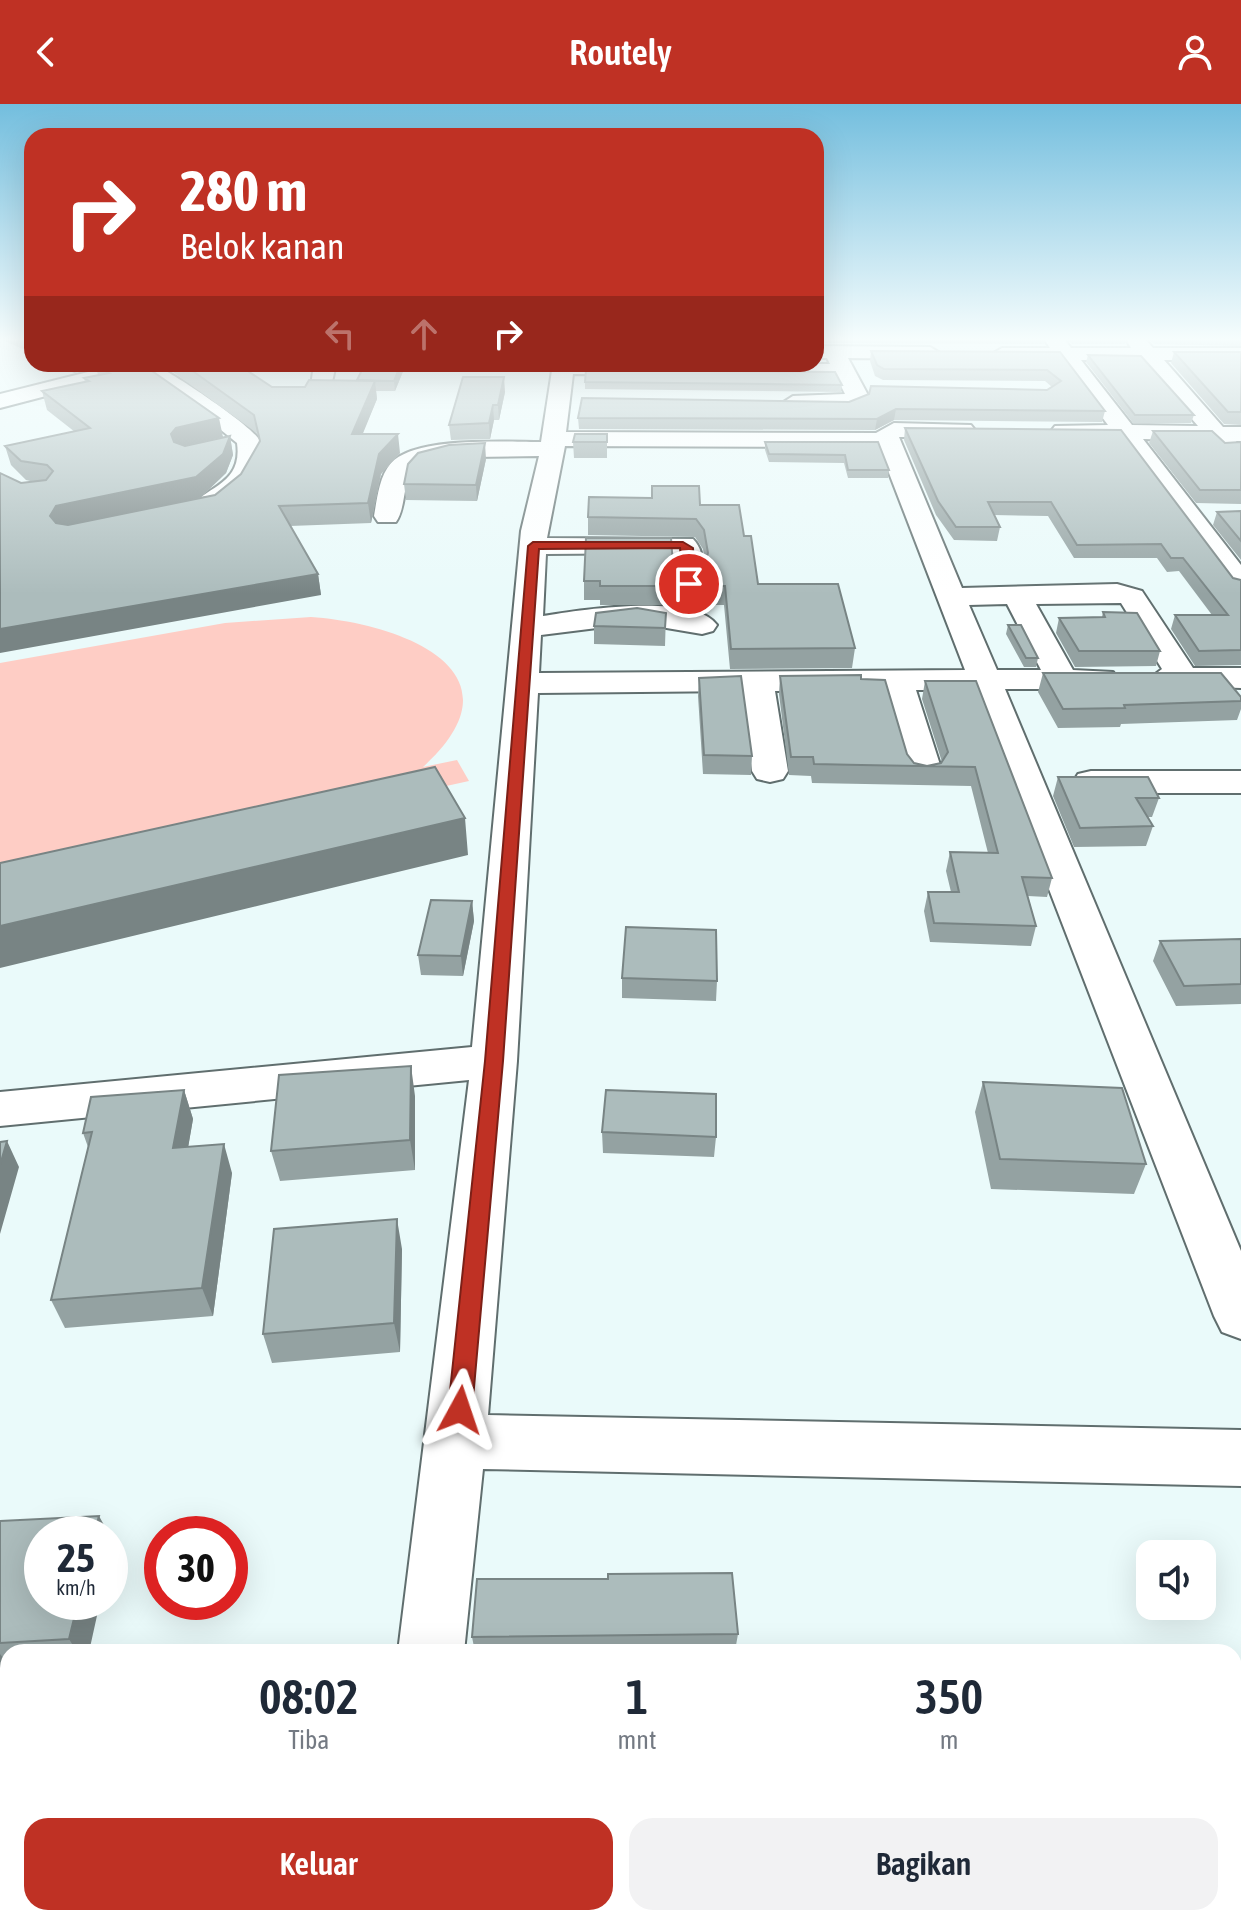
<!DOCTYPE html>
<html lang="id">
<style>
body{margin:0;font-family:"Asap Condensed",sans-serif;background:#f2f2f3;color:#1f2937;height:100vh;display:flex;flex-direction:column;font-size:30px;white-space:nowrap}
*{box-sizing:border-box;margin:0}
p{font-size:26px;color:#747a83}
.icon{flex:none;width:44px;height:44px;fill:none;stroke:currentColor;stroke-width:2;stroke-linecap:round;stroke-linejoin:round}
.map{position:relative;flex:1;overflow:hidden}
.sheet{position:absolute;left:0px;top:1540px;width:1242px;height:282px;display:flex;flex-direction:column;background:#fff;border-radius:24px 24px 0 0;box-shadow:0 8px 32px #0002}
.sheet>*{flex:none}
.banner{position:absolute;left:24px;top:24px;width:800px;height:244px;border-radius:24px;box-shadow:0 8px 32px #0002;background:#bf3124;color:#fff;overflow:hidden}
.controls{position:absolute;left:1136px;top:1436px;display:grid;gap:16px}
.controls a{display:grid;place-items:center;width:80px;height:80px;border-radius:16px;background:#fff;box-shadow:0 8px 32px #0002;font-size:40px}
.speed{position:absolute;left:24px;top:1412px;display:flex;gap:16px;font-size:40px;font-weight:700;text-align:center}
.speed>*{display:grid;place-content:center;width:104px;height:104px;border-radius:50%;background:#fff;box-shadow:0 8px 32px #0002;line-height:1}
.speed small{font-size:20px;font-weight:400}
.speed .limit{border:12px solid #d22;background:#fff;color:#111}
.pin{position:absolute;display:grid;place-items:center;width:68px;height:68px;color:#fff;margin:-34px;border:4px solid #fff;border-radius:50%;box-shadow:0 2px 8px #0007}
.me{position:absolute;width:88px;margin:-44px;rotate:5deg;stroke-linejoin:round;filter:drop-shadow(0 0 6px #0008)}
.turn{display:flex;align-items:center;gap:28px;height:168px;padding:0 24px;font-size:36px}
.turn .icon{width:104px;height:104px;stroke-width:2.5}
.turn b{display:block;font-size:56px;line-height:68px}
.lanes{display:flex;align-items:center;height:76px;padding:0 24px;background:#0003;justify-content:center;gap:40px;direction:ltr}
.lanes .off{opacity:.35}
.eta{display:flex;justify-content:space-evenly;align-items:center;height:136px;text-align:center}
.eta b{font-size:48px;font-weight:600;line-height:56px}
.primary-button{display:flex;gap:16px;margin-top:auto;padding:16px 24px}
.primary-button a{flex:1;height:92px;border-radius:24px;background:#bf3124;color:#fff;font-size:32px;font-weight:600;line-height:92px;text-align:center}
.primary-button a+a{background:#f2f2f3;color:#1f2937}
header{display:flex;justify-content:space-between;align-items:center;height:104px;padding:0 24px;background:#bf3124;color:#fff;font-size:36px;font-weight:600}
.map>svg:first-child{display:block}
</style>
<header><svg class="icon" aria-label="back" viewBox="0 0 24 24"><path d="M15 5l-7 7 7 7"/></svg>Routely<svg class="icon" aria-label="person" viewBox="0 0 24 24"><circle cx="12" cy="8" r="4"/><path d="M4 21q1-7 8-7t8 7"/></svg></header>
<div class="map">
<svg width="1241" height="1821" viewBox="0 0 1241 1821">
<rect width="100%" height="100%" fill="#eafafa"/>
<!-- green -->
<path fill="#fecdc5" d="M311,513c87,6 219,53 112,150l34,-7 12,21 -469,103v-221l225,-40z"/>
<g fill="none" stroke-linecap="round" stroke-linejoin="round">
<defs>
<path id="minor" d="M1044,235h20l7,9h60l-5,-9h19l8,9h88v12h-77l59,67h18v14h-5l5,7 -4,5h-16l-11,-12 -67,-2 98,126v28l-10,-3 -113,-151 -63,-3 -4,-5 4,-5 53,-1 -49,-65h-57l-10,-6 10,-6h48zM1081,256h60l57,66 -66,-1z
M816,242l114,1 10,6 -10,6 -82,-1 21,39c-12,15 -75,20 -87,6l11,-7 52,-2 -9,-18 -263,-2 -7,58 310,1 18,-10 77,2 4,5 -12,7h-64l63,151 155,-4 25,7 51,77h48v20l-86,-3 -5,-7 12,-9 -41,-66 -85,1 37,66 40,2 5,7 -5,7 -11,3h-97l236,562v88l-19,-7 -8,-16 -242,-626h-56l26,81 -5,8 -13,3 -13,-3 -5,-8 -23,-81 -108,1 13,80 -5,8 -13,3 -13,-3 -5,-8 -10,-80 -204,2 -21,368 -29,354 753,15v56l-758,-17 -19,183h-66l71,-572 -469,46v-34l472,-45 49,-516 18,-75 -67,1 -53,9c-19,14 -11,38 -23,56h-18l-4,-6c3,-17 5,-39 17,-53 25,-27 115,-21 150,-21l12,-78h277l-3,-6h-11zM565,342l314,1 86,223 -426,3 2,-38 96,-12 65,11 11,-3 4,-6c-23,-33 -139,-15 -174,-9l3,-62 127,-1 2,31 4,6h20c9,-12 5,-41 -6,-51l-146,-1zM1007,500l34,66h-44l-28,-65z
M120,260c11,0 27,-3 36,2 17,7 98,61 104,75 6,16 -4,34 -13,45 -12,16 -27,26 -45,31l-13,-8c16,-23 54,-24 48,-66l-32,-26 -67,-45 -138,36v-14z
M314,260h22l-6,27h-16l-3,-5z
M1091,667h150v22h-150l-13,-3 -5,-8 5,-8z
M8,1563v68l-8,1v-68z
M376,1814h76l-1,7h-76z"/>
</defs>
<!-- minor casing -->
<use href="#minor" stroke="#606e6e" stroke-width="4"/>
<!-- minor -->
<use href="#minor" fill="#fff" fill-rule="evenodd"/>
</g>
<!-- wall -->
<path fill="#94a2a2" d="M0,235h32v14z
M816,235h229l-1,5 -228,-1z
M1067,235h59l-1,5h-53z
M1148,235h93v7l-87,-2z
M871,247l189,1 45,59 -3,11 -208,-2 -19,10 -296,-1 -1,-11 271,-16 20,-8 178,-4 5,-3 -7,-6 -162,-1 -8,-4 -5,-15z
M1174,248h67v73l-17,-1 -53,-61z
M1088,251l106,60 -3,8h-58l-47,-61z
M55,260h87l81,73 -25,6 32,-7 3,19 -7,18 -25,24 14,-2 26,-21 19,-32 -2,-8 -96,-70h75l35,23h33l52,-7 49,-16 -11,27h-19l1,8 -15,35 38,19 -19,21 -10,49 -81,3 28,48 3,21 -300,-112 13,-1 -8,-2 -15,-15 -6,-19 70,-14 -28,-22 -5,-19 43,-9 -1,-4 14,-3 -2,-8 -22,6z
M585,278l257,3 -1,7 -256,-3z
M505,288l-6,28h-5l-4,19 -39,1 -2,-15z
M905,324l328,150 8,2v85l-46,1 -24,-37 4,-14h37l-33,-44 -12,1 -10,-14h-83l-26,-42 -54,-1 6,12 -3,14 -43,-1 -18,-25 -32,-75z
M1153,327l72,12 16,-1v62l-45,-1 -47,-60z
M607,330v24h-33l-1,-16z
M765,338h113l11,28 -1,8h-40l-4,-15 -75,-1 -4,-12z
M486,355l-9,42 -71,-1 -2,-16z
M700,401l44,31 14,48 97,64 -3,20 -122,1 -6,-64h-124v-5h-16v-19l89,-16 7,9 22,-2 3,-10 -2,-13 -8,-12 -107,-2v-18z
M1241,407v49l-28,-35 4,-13z
M1103,508l57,39 -4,15 -81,1 -19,-34 3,-15 43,-1z
M666,509l-1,33 -71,-2v-18z
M1008,521l30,33 -2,9h-12l-18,-33z
M1043,569l198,24v12l-4,11 -116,4 -1,3 -62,1 -20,-36z
M780,572l81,3 46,75 7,9 13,3 14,-3 1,-1 -20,-63 3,-18 127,197 -5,19 -19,-1 8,30 -5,20 -101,-4 -6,-31 4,-19h23l-5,-21 4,-19 38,1 -17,-67 -159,-3 -1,-7 -22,-1 -10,-81z
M699,574l53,78 -1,19 -48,-1 -5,-78z
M1058,673l101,21 -7,19h-4l5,9 -7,20 -72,1 -21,-51z
M472,797l2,20 -11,55 -42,-1 -3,-20z
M1241,835v65l-65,2 -23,-45 7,-20z
M622,874l95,3 -1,20 -94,-3z
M983,978l163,82 -12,30 -143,-5 -16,-77z
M184,986l9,29 -5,28 44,26 -19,143 -148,12 -14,-28 37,-153 -5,-14z
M415,992v74l-135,11 -9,-30z
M602,1028l114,5 -2,20 -111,-4z
M402,1145l-2,103 -128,11 -9,-29z
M0,1417l89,131h-81v12l-8,4z
M738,1530l-3,17 -90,1h-170l-3,-15z"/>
<!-- shaded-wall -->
<path fill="#788484" d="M72,260h36l-34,9z
M401,260h5l-11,27 -1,-10z
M504,273l1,15 -6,28 -1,-15z
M375,277l2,18 -22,54 -3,-19z
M493,301l1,15 -4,19 -1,-16z
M896,305l-2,11 -19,10 2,-11z
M219,314l4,19 -43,10 -5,6 -4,-19 5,-6z
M398,330l2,19 -19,21 -10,49 -3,-20 11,-49z
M230,332l3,19 -7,18 -25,24 -145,40 -6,-21 6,-10z
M485,339l1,16 -9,42 -1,-16z
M318,470l3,21 -321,58v-24z
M465,714l3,37 -468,113v-42z
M472,797l2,20 -11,55 -2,-20z
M411,962l4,30v74l-5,-30z
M184,986l9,29 -10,58 -10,-29z
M7,1037l12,26 -19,67v-69z
M224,1040l8,29 -19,143 -11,-28z
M397,1115l5,30 -2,103 -6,-29z
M99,1412l10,18h-15z
M110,1432l4,7 -4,17z
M78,1498h22l-11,50h-12l-8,-13z
M0,1550l8,10 -8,4z
M244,1814h15l-1,7h-15z"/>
<!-- building -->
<path fill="#acbcbc" stroke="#788484" stroke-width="2" d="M871,247l189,1 45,59 -209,-2 -19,10 -299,-1 4,-20 267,4 20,-8 2,-8 176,4 14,-9 -14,-11 -163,-1 -7,-4z
M1174,248h67v60h-13z
M1088,251l53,1 53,59h-59z
M108,260h34l77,54 -43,10 -5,6 3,8 11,4 45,-10 -7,18 -27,23 -140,29 -6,10 6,7 12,2 147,-30 26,-21 19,-33 -6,-26 -71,-51h54l35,23h33l4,-7 66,1 -23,53h46l-19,20 -11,49 -89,3 39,68 -318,55v-156l21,10 25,-3 7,-9 -6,-6 -26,-4 -16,-15 85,-18 -48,-37 47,-10 -5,-3 25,-5 -13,-6z
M365,260h36l-7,17 -37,-1z
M586,266l249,2 7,13 -257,-3z
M463,273h41l-6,28h-5l-4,18 -40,2z
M905,324l216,2 112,148 8,2v70l-42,1 -24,-36h53l-45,-57h-12l-10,-14 -84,1 -26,-43h-63l12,25h-44l-18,-26z
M1153,327h59l13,12 16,-1v48h-41z
M575,330h32v8h-34z
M765,338h113l11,28h-41l-3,-15 -76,-1z
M485,339l-9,42 -72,-1 4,-20 10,-11 31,-8z
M652,382h47l1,19h39l5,31h7l7,48h80l17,64 -124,1 -6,-63h-125v-5h-16l2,-43h85l2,27 7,9 22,-2 6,-19 -4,-23 -8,-11 -108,-2 1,-20 63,1z
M1241,407v30l-24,-29z
M637,504l29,5 -1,15 -71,-2 2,-13z
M1103,508l34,1 23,38h-81l-20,-33 46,-1z
M1008,521h13l17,33h-12z
M1043,569h178l20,24v4l-117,4 1,3 -62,1z
M861,571v4l24,1 22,74 7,9 13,3 14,-3 7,-11 -23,-71h51l76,197 -30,-1 14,49 -102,-3 -6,-31h31l-9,-40 48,1 -23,-86 -114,-2 -47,-1 -1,-7h-22l-11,-81z
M741,572l11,80 -48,-1 -5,-77z
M435,663l30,51 -465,108v-63z
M1058,673h90l11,21h-23l17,28 -73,2z
M431,796l41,1 -11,55 -43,-1z
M626,823l90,3 1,51 -95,-3z
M1241,835v45l-57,2 -24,-45z
M411,962l-1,74 -139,11 8,-76z
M983,978l139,6 24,76 -146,-5z
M184,986l-11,58 51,-4 -22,144 -151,12 41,-168 -9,1 8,-36z
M606,986l110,4v43l-114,-5z
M7,1037l-7,24v-23z
M397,1115l-3,104 -131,11 11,-105z
M99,1412l-5,18h-52v68h36l-9,37 -69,4v-122z
M732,1469l6,61 -266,3 5,-58h131v-5z
M0,1636h8v178h236l-1,7h-243z
M458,1814h534l2,7h-536z"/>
<!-- sky -->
<linearGradient id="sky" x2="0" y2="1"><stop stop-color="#73bede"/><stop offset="0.48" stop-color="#f6fdfd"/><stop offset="1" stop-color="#f6fdfd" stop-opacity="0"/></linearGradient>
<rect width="1241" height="490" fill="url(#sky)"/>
<!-- route -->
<path fill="#bf3124" stroke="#7c2017" stroke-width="2" d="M683,438l10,6 2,36 -6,4 -6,-4 -3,-36 -141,1 -36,512 -31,349 -4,7 -8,3 -9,-3 -3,-7 37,-349 43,-515 5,-4z"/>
</svg>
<div class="controls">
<a><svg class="icon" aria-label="sound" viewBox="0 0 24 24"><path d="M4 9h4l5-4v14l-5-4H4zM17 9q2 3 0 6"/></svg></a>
</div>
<div class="speed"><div>25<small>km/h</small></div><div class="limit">30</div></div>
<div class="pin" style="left:689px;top:480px;background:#d93025"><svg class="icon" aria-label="arrive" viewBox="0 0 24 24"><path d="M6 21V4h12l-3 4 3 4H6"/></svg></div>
<svg class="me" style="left:460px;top:1306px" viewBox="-20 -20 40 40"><path d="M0-17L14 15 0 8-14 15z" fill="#bf3124" stroke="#fff" stroke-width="4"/></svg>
<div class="banner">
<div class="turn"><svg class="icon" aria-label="right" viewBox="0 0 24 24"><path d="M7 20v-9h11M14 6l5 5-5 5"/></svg><div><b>280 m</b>Belok kanan</div></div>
<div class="lanes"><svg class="icon off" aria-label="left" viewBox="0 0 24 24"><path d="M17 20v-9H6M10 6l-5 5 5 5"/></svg><svg class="icon off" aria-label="ahead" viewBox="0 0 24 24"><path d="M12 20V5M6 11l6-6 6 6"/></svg><svg class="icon" aria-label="right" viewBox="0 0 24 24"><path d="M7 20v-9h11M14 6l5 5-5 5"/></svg></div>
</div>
<section class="sheet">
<div class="eta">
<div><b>08:02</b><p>Tiba</p></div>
<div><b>1</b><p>mnt</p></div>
<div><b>350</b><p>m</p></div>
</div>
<div class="primary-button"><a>Keluar</a><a>Bagikan</a></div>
</section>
</div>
